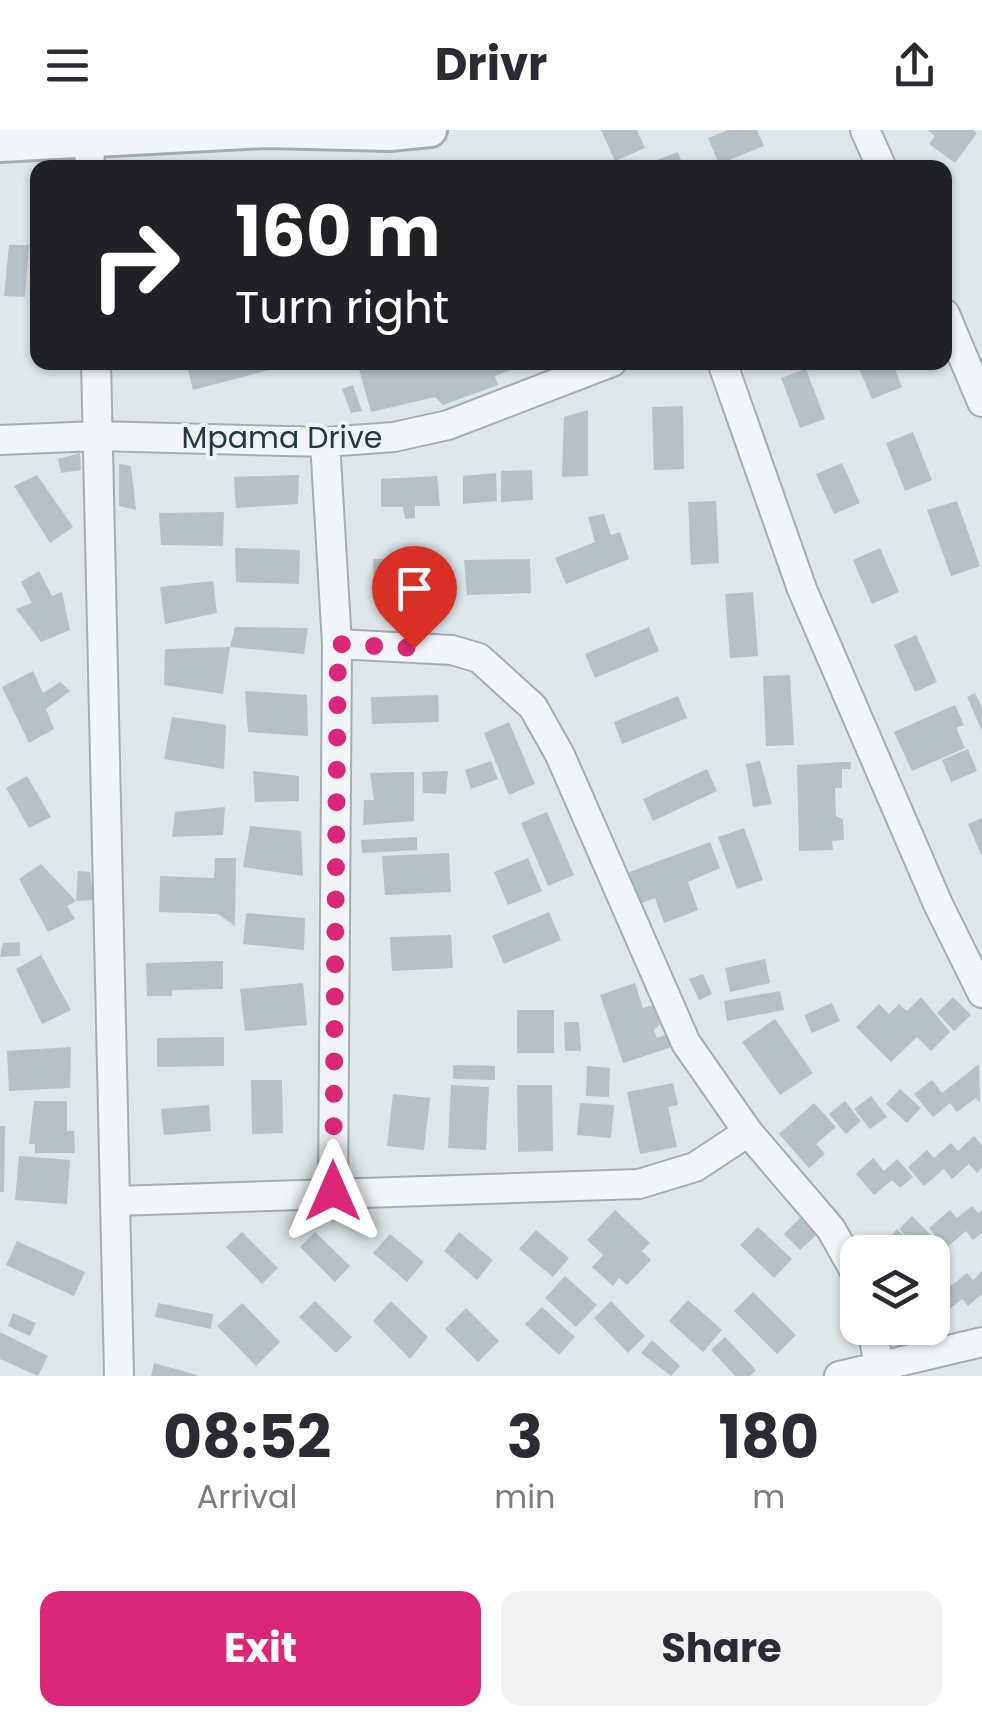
<!DOCTYPE html>
<style>
body{margin:0;font-family:Poppins,sans-serif;background:#f2f2f3;color:#2b2b33;height:100vh;display:flex;flex-direction:column;font-size:38px;white-space:nowrap}
*{box-sizing:border-box;margin:0}
p{font-size:32px;color:#7c7c81}
.icon{flex:none;width:55px;height:55px;fill:none;stroke:currentColor;stroke-width:2;stroke-linecap:round;stroke-linejoin:round}
.map{position:relative;height:1246px;overflow:hidden}
.side{display:flex;flex-direction:column;background:#fff;flex:1}
.side>*{flex:none}
.top-card{position:absolute;left:30px;top:30px;width:922px;height:210px;border-radius:20px;box-shadow:0 2px 8px #0004;background:#202124;color:#fff;overflow:hidden}
.controls{position:absolute;left:840px;top:1105px;display:grid;gap:20px}
.controls a{display:grid;place-items:center;width:110px;height:110px;border-radius:20px;background:#fff;box-shadow:0 2px 8px #0004;font-size:50px}
.pin{position:absolute;display:grid;place-items:center;width:85px;height:85px;color:#fff;margin:-102px -42px;border-radius:50% 50% 50% 0;rotate:-45deg;box-shadow:0 0 10px #0007}
.pin .icon{rotate:45deg}
.me{position:absolute;width:110px;margin:-55px;rotate:0deg;stroke-linejoin:round;filter:drop-shadow(0 0 8px #0008)}
.turn{display:flex;align-items:center;gap:35px;height:210px;padding:0 40px;font-size:45px}
.turn .icon{width:130px;height:130px;stroke-width:2.5}
.turn b{display:block;font-size:70px;line-height:85px}
.eta{display:flex;justify-content:space-evenly;align-items:center;height:170px;text-align:center}
.eta b{font-size:60px;font-weight:700;line-height:70px}
.action{display:flex;gap:20px;margin-top:auto;padding:20px 40px}
.action a{flex:1;height:115px;border-radius:20px;background:#db2777;color:#fff;font-size:40px;font-weight:700;line-height:115px;text-align:center}
.action a+a{background:#f2f2f3;color:#2b2b33}
header{display:flex;justify-content:space-between;align-items:center;height:130px;padding:0 40px;background:#fff;font-size:45px;font-weight:700}
.map>svg:first-child{display:block}
</style>
<header><svg class="icon" aria-label="menu" viewBox="0 0 24 24"><path d="M4 6h16M4 12h16M4 18h16"/></svg>Drivr<svg class="icon" aria-label="share" viewBox="0 0 24 24"><path d="M12 15V3M7 8l5-5 5 5M5 13v7h14v-7"/></svg></header>
<div class="map">
<svg width="982" height="1246" viewBox="0 0 982 1246">
<rect width="100%" height="100%" fill="#dee6e9"/>
<!-- building -->
<path fill="#b5c1c6" d="M601,0h36l8,18 -30,13z
M728,0h29l7,16 -45,18 -11,-26z
M927,0h46l4,3 -22,30 -26,-19 6,-8z
M678,22l6,16h-43l13,-7z
M9,115h20l-4,52 -21,-1z
M186,232h85l2,7 -80,21z
M357,232h173v1l-35,13 3,9 -55,20 -8,-8 -64,15z
M856,232h36l10,25 -30,12z
M806,239l19,50 -25,9 -19,-50z
M353,255l9,26 -11,2 -9,-24z
M683,276l1,63 -30,1 -2,-63z
M588,280v66l-26,1 2,-60z
M913,302l19,48 -27,11 -19,-48z
M80,323l1,17 -20,3 -3,-14z
M842,333l18,40 -26,11 -18,-40z
M119,334l12,2 5,44 -17,-4z
M532,340l1,30 -32,2v-31z
M496,343l1,28 -34,3v-28z
M37,345l36,52 -23,16 -36,-57z
M299,345l-1,29 -62,4 -2,-31z
M437,346l3,30h-25v12l-10,1 -2,-12h-22v-28z
M716,371l3,62 -28,2 -3,-63z
M957,371l23,65 -29,10 -24,-66z
M224,382l-1,34 -62,-1 -2,-32z
M604,384l7,21 9,-3 9,27 -63,25 -11,-26 40,-16 -7,-25z
M235,418l65,2 -1,34 -63,-2z
M880,418l19,44 -27,12 -19,-44z
M373,429l66,3 3,33 -68,1z
M530,429l1,34 -64,2 -3,-35z
M39,441l13,25 10,-4 8,38 -29,12 -25,-33 16,-6 -11,-21z
M213,451l4,32 -52,11 -5,-37z
M753,462l5,64 -28,2 -5,-64z
M235,497l73,1 -4,26 -74,-7z
M649,497l10,24 -64,27 -10,-24z
M916,505l21,47 -22,10 -21,-47z
M230,517l-7,47 -59,-9 1,-36z
M33,541l10,22 17,-11 10,9 -24,18 8,20 -25,14 -27,-56z
M790,545l4,70 -28,1 -3,-70z
M245,561l62,4 1,41 -60,-4z
M975,563l7,15v23l-15,-34z
M438,565l1,27 -67,2 -1,-27z
M678,566l9,22 -65,26 -8,-22z
M955,575l9,20 -8,3 9,20 -53,23 -18,-39z
M172,587l54,8 -2,44 -60,-10z
M509,592l26,62 -26,11 -25,-62z
M968,619l9,22 -26,11 -9,-22z
M491,631l7,18 -27,10 -6,-19z
M760,631l12,43 -19,3 -7,-43z
M843,632h8v7h-9v19h-7l1,28 7,3 1,21 -12,1 1,9 -34,1 -2,-86z
M707,639l10,22 -64,30 -10,-22z
M253,641l46,5v25l-44,1z
M448,641l-2,23 -23,-1 -1,-21z
M414,642v49l-51,4 1,-25h10l-4,-27z
M27,646l24,41 -22,11 -23,-40z
M225,677l-2,28 -51,2 3,-25z
M547,682l27,63 -26,11 -27,-63z
M982,688v39l-14,-33z
M250,696l51,5 2,45 -60,-9z
M744,698l19,52 -26,9 -19,-52z
M417,707v13l-55,3 -1,-13z
M710,712l10,26 -32,14 10,28 -34,13 -9,-25 -16,6 -12,-31z
M449,723l2,39 -66,3 -3,-39z
M215,728h21l-1,68 -17,-12 -59,-2 1,-36 54,2z
M528,728l14,33 -34,14 -14,-33z
M41,734l35,37 -9,5 8,13 -27,13 -29,-53z
M78,741l12,1 4,28 -18,1z
M549,782l12,28 -57,24 -12,-28z
M246,783l59,5 -1,32 -61,-6z
M451,805l2,33 -61,3 -2,-34z
M20,812v14l-20,1 3,-14z
M41,825l30,55 -29,14 -26,-55z
M765,829l5,24 -40,9 -5,-24z
M223,831v28l-51,1v6h-25l-1,-33z
M703,844l9,20 -13,6 -10,-21z
M303,853l4,42 -62,6 -5,-42z
M635,853l8,25 10,-3 7,19 -6,6 3,8 11,-4 4,13 -49,16 -23,-68z
M780,861l4,19 -57,11 -3,-20z
M921,867l29,35 -19,19 -14,-14 -26,25 -35,-35 23,-23 10,10 10,-10 8,7z
M953,867l18,18 -17,16 -17,-18z
M832,873l8,18 -28,12 -8,-18z
M517,880h37v43h-37z
M775,889l38,54 -33,22 -38,-53z
M564,892h15l2,29h-16z
M224,907v29l-67,1v-29z
M71,917l-1,41 -61,3 -2,-40z
M979,934l1,39 -4,-5 -19,14 -7,-9 -17,14 -19,-23 18,-14 10,13z
M453,935l42,1v14l-42,-1z
M587,936l23,2 -1,29 -23,-1z
M251,950h31l1,53 -31,1z
M673,953l5,22 -10,2 9,40 -37,7 -13,-62z
M451,955l38,2 -3,63 -38,-2z
M517,955h35l1,66 -35,1z
M900,959l21,19 -14,15 -21,-19z
M393,964l37,4 -6,52 -37,-4z
M871,966l16,21 -17,12 -16,-20z
M34,971h33v30h7l1,22h-40v-9h-6z
M845,971l16,20 -15,13 -17,-20z
M580,973l34,2 -3,33 -34,-3z
M814,973l22,24 -20,17 9,10 -16,14 -30,-34z
M209,975l2,26 -47,4 -3,-26z
M0,996h5l-1,66h-4z
M974,1006l8,9v23l-5,5 -8,-9 -17,15 -8,-10 -20,17 -16,-19 19,-17 7,8 17,-15 7,8z
M19,1026l51,4 -3,44 -52,-4z
M873,1028l11,13 13,-12 16,18 -13,11 -8,-8 -18,15 -18,-21z
M972,1076l6,7 4,-3v23l-9,7 -7,-9 -20,17 -17,-20 21,-18 7,8z
M615,1080l35,33 -8,8 9,9 -24,25 -8,-7 -6,8 -21,-19 11,-12 -16,-15z
M912,1086l23,23 -13,13 -23,-23z
M800,1088l16,17 -16,15 -16,-16z
M758,1097l34,32 -18,19 -34,-33z
M897,1099l23,23h-27l-10,-9z
M536,1100l33,28 -16,19 -34,-28z
M242,1102l36,36 -16,16 -36,-37z
M315,1102l35,34 -15,16 -35,-35z
M459,1102l34,28 -16,20 -33,-29z
M390,1104l34,28 -17,20 -34,-29z
M17,1111l68,31 -11,24 -68,-31z
M982,1141v23l-14,12 -6,-7 -20,16 -10,-11v-16l13,-10 6,8 16,-13 6,7z
M565,1146l32,29 -21,22 -31,-29z
M753,1162l43,43 -19,19 -43,-43z
M688,1170l34,30 -19,22 -34,-31z
M315,1171l37,36 -16,16 -37,-36z
M391,1171l37,36 -18,22 -37,-38z
M611,1171l34,35 -17,17 -34,-35z
M158,1173l55,11 -2,15 -56,-12z
M242,1173l38,39 -24,24 -39,-40z
M542,1177l33,30 -16,18 -34,-31z
M466,1178l33,33 -21,21 -33,-33z
M13,1183l23,10 -6,13 -22,-10z
M0,1202l48,24 -10,20 -38,-17z
M725,1207l31,33 -6,6h-15l-24,-26z
M652,1210l28,26 -9,10 -30,-23z
M154,1233l43,12v1h-46z"/>
<g fill="none" stroke-linecap="round" stroke-linejoin="round">
<defs>
<path id="minor" d="M865,0l17,38
M89,8l1,30
M945,184l37,88
M96,232l23,1014
M722,232l80,227 136,315 44,89
M0,310l97,-4 228,6 69,-5 54,-12 164,-63
M325,312l12,202 -4,547
M337,514l115,6 27,8 54,49 27,48 126,288 62,89 83,97 27,48
M115,1071l524,-17 56,-17 53,-35
M872,1198l7,38
M839,1246l143,-34"/>
<path id="tertiary" d="M0,15l266,-14 124,3 40,-4"/>
</defs>
<!-- minor casing -->
<use href="#minor" stroke="#a3aeb3" stroke-width="32"/>
<!-- tertiary casing -->
<use href="#tertiary" stroke="#a3aeb3" stroke-width="38"/>
<!-- minor -->
<use href="#minor" stroke="#f1f5f7" stroke-width="28"/>
<!-- tertiary -->
<use href="#tertiary" stroke="#f1f5f7" stroke-width="32"/>
</g>
<g fill="none" stroke-linecap="round" stroke-linejoin="round">
<!-- route -->
<path stroke="#db2777" stroke-width="18" stroke-dasharray="0 32.4" d="M333,1061l5,-547 76,4"/>
</g>
<g text-anchor="middle" dominant-baseline="central" stroke-width="8" stroke-linejoin="round" paint-order="stroke">
<!-- street labels -->
<g font-size="30" fill="#263841" stroke="#eef4f6">
<text x="282" y="307">Mpama Drive</text>
</g>
</g>
</svg>
<div class="controls">
<a><svg class="icon" aria-label="layers" viewBox="0 0 24 24"><path d="M12 4l9 5-9 5-9-5zM3 14l9 5 9-5"/></svg></a>
</div>
<div class="pin" style="left:414px;top:518px;background:#d93025"><svg class="icon" aria-label="arrive" viewBox="0 0 24 24"><path d="M6 21V4h12l-3 4 3 4H6"/></svg></div>
<svg class="me" style="left:333px;top:1061px" viewBox="-20 -20 40 40"><path d="M0-17L14 15 0 8-14 15z" fill="#db2777" stroke="#fff" stroke-width="4"/></svg>
<div class="top-card">
<div class="turn"><svg class="icon" aria-label="right" viewBox="0 0 24 24"><path d="M7 20v-9h11M14 6l5 5-5 5"/></svg><div><b>160 m</b>Turn right</div></div>
</div>
</div>
<section class="side">
<div class="eta">
<div><b>08:52</b><p>Arrival</p></div>
<div><b>3</b><p>min</p></div>
<div><b>180</b><p>m</p></div>
</div>
<div class="action"><a>Exit</a><a>Share</a></div>
</section>
